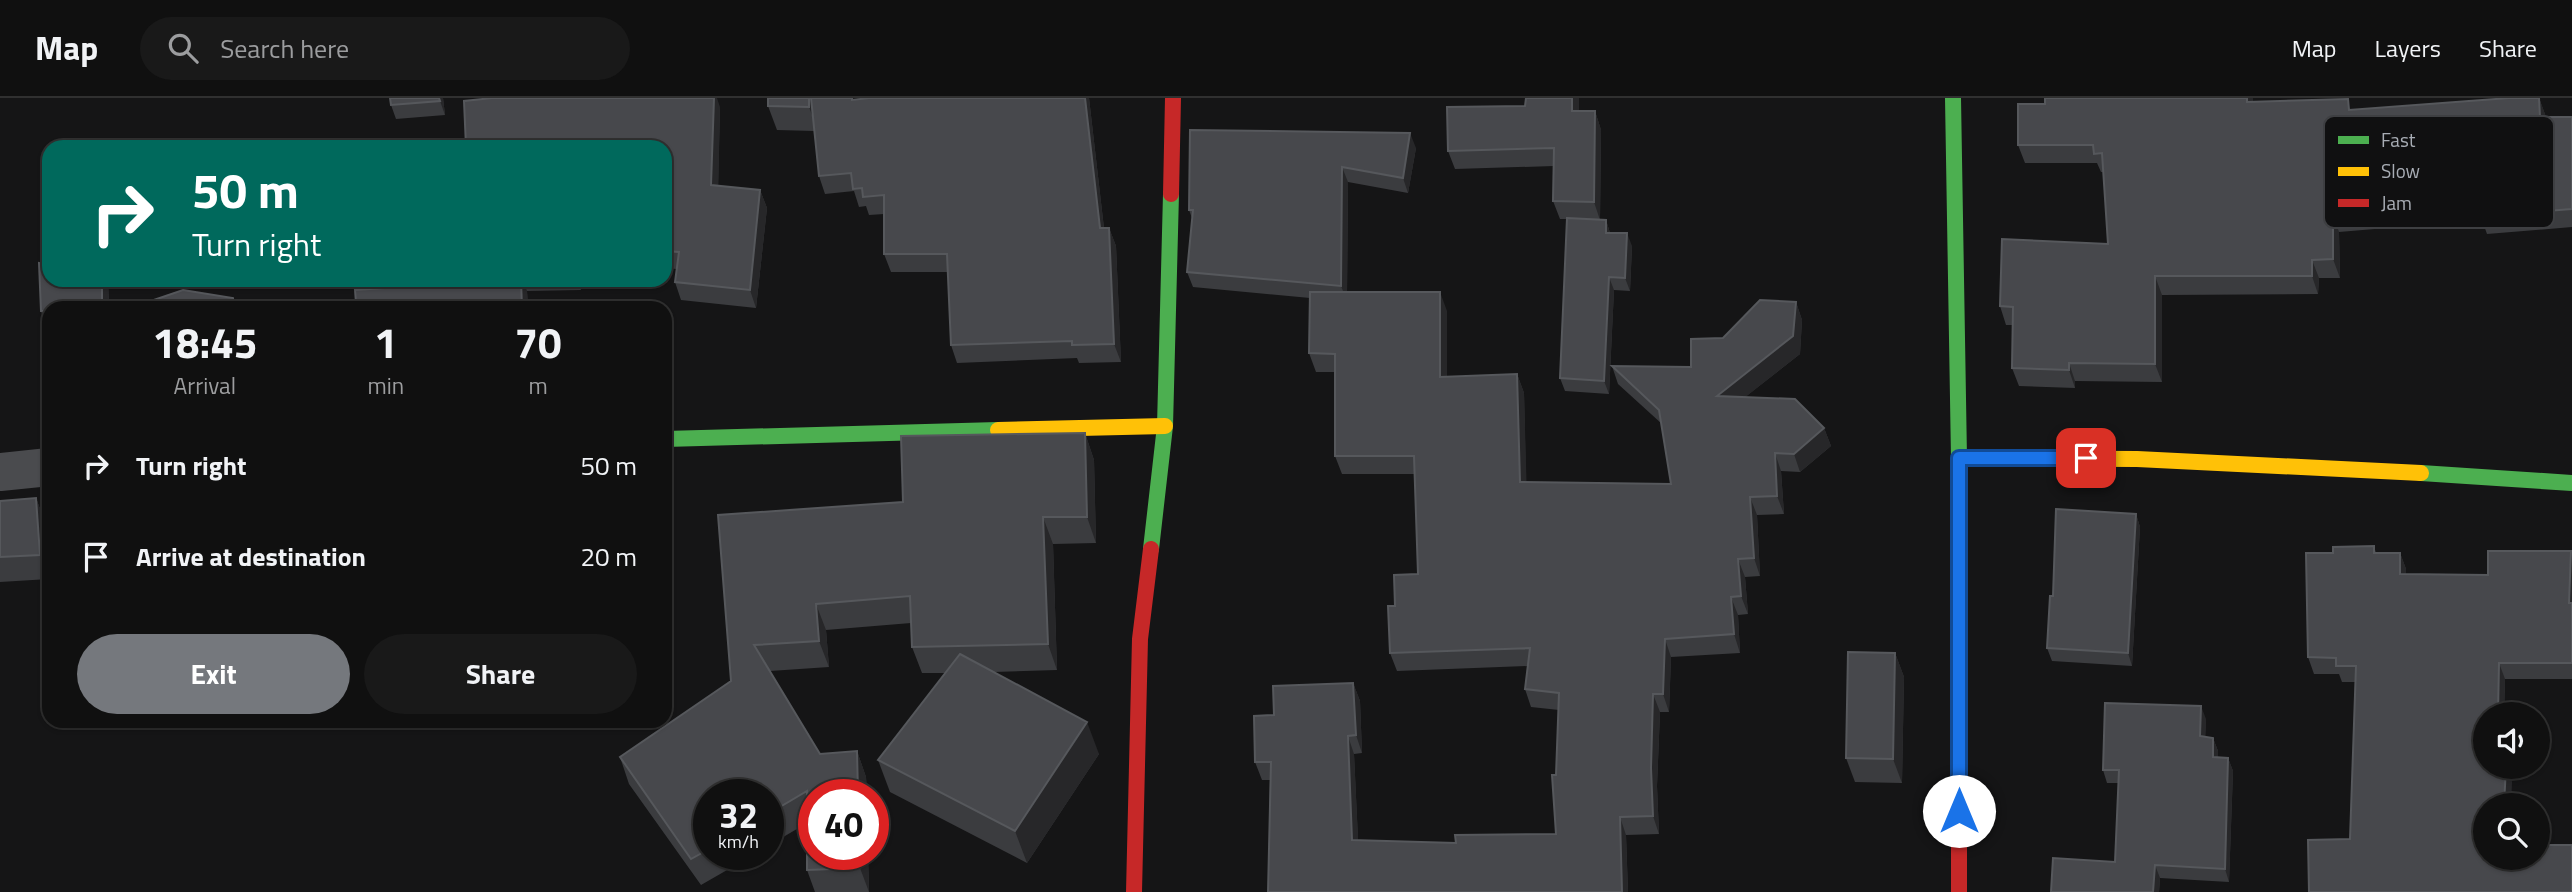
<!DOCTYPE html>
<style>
body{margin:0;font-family:"Titillium Web",sans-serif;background:#191919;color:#f1f3f6;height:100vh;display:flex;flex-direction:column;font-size:26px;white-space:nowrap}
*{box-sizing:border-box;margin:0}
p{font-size:23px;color:#9c9d9f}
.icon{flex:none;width:38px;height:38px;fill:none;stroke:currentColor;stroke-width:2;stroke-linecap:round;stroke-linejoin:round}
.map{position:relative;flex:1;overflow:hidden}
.sheet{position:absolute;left:42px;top:203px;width:630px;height:427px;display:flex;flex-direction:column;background:#101010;border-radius:21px;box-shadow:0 2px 5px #0004,0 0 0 2px #303030}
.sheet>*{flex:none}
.guide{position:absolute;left:42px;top:42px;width:630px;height:147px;border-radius:21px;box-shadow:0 2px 5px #0004,0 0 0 2px #303030;background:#00695c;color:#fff;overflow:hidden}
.fabs{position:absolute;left:2473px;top:604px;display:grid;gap:14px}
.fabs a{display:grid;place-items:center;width:77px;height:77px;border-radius:50%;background:#101010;box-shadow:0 2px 5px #0004,0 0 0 2px #303030;font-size:35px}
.speed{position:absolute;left:693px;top:681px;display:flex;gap:14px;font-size:35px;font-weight:700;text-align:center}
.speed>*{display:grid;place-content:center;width:91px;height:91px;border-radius:50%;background:#101010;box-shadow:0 2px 5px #0004,0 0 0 2px #303030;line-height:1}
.speed small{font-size:18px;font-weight:400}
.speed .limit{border:10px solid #d22;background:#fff;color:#111}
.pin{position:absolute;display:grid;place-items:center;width:60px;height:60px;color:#fff;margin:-30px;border-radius:14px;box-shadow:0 4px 10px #0006}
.me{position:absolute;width:77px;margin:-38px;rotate:0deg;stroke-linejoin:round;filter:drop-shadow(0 0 5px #0008)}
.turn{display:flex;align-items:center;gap:24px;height:147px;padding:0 35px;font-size:32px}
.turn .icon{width:91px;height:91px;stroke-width:2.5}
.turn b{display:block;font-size:49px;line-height:60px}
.eta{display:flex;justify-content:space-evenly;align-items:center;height:119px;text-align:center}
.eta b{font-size:42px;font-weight:700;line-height:49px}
.action{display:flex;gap:14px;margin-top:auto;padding:14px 35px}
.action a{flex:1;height:80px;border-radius:42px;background:#75787d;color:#fff;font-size:28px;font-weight:700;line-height:80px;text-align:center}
.action a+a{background:#191919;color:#f1f3f6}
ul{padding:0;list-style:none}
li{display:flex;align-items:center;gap:21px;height:91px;padding:0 35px}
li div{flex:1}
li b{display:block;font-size:26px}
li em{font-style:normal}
header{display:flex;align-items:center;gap:42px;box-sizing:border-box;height:98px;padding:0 35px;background:#101010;border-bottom:2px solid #303030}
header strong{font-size:33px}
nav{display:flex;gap:38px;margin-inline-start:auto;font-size:24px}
.search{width:490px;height:63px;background:#191919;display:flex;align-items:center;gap:18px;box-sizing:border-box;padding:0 24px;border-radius:38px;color:#9c9d9f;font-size:26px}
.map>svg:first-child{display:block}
</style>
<header>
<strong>Map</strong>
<div class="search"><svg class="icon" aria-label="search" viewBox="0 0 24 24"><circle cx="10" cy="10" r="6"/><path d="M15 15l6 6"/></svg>Search here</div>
<nav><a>Map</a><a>Layers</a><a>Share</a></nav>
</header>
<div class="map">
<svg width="2572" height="794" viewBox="0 0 2572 794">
<rect width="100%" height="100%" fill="#151516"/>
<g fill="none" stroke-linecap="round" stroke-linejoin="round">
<!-- street -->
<path stroke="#4a4b4e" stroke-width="38" d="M0,374l49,-5"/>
<!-- fast -->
<path stroke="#4caf50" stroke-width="16" d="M1953,0l6,360v228
M665,341l333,-9
M2421,375l151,10
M1151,451l14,-123 6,-232"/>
<!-- slow -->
<path stroke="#ffc107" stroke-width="16" d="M998,332l167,-4
M1959,360l178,1 284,14"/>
<!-- jam -->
<path stroke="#c62828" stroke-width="16" d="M1171,96l2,-96
M1959,588v206
M1134,794l6,-253 11,-90"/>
</g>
<!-- wall -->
<path fill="#3b3c3f" d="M443,0l2,17 -49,4 -5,-14z
M869,0h220l15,130h5l7,18 5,116 -42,1 -2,-5 -120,5 -6,-18 -3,-73h-57l-7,-18v-40l-15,1 -3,-9 -7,1 -5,-16 -29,3 -6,-18 -5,-45 -37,-1 -9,-24z
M2045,0h208v4l99,8 157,-12h30l7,19h26v110l-85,7 -5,-14 -143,12 1,46h-21l-1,16 -156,1v87l-87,-1v7l-56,-2 -7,-18 1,-43h-7l-6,-19 108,-62 -5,-72h-2l-4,-9h-72l-7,-18 27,-41z
M720,9l-2,79 42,4 7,18 -11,100 -75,-8 -6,-18 2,-13 -12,-1v-121z
M1579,13h16l6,19 -1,90h6l4,13 22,13 -2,45 -16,-1 -5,104 -44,-3 -5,-13 7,-159h-7l-7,-18 1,-35 -99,3 -7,-18z
M1190,32l226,18 -8,45 -60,-11 -1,110 100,19v66l70,-3 7,19 2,89 145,2 -9,-60 -44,-40 -6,-18 79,1 32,-29 73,-36 6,18 -2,34 -55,43 79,31 7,18 -31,26 -19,-1 3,43 -27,1 3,61 -15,1 3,37 -10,1 2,38 -69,4 -2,55h-9l-3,74 2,48 -33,1 2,57h-360l2,-112h-8l-7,-18 19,-47 79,-32 7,18 2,52 -8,1 4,86 98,3 100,-9 3,-124 -28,-3 -6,-18 3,-23 -131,5 -7,-18 5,-47 23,-32 -3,-100h-73l-7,-18v-84h-19l-7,-19 1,-55 -117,-11 -6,-15 5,-54 -3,-8z
M49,182h59l1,28h-60v23h-1l-7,-20z
M411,182h169l1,10 -54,1 1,17h-202l30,-5 43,-16z
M1085,335l9,27 2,83 -43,1 4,126 -64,2 106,82 -72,109 -137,-71 -12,-32 68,-87h-24l-10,-26 -1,-24 -85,7 3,37 -59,4 50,83 37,-3 9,26 1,17h-53l54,60 1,38h-54l-8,-22v-47l-39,23v-52h-59v60h46l-54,31 -72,-101 -9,-27 111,-76 -13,-166 185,-13z
M36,400l9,24 4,57 -49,3v-81z
M2136,416l4,13 -8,139 -80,-5 -5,-13 6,-52z
M2374,448l2,7h24l6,16v5l82,1 84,-21v125h-67l-1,35h-19v52l21,1 6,16 -162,56 5,-157h-13l-3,-8h-25l-6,-17 25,-104z
M1895,555l9,24 -2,106 -47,-1 -9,-24z
M2206,621l-1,18 8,1 5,13v7h10l5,13 -4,111 -69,-4 -1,14h-108l64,-30 4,-79h-12l-4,-13z"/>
<!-- shaded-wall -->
<path fill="#272729" d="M439,0h4l2,17 -5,-14z
M714,0h3l3,9 -2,95 -7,-17z
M809,0h8l1,33 -9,-24z
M1085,0h4l17,148 -6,-18z
M1572,0h7v31l-7,-18z
M2247,0h6v22l-6,-18z
M2539,0l6,16 2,22 -7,-19z
M1595,13l6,19 -1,90 -6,-18z
M1410,35l6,15 -8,45 -5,-15z
M1342,69l6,15 -1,119 -6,-15z
M760,92l7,18 -11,100 -6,-18z
M2333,116l6,18 1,46 -7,-19z
M1606,122l4,13h-4z
M1109,130l7,18 5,116 -7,-18z
M1627,135l5,13 -2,45 -5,-13z
M2312,162l7,18 -1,16 -6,-18z
M2155,178l7,19v87l-7,-18z
M1609,179l5,13 -5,104 -5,-13z
M102,182h6l1,28h-7z
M521,182h2l4,11 1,17h-6z
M577,182h3l1,10z
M1440,194l7,19v84l-7,-18z
M1796,204l6,18 -2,34 -76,60 -7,-18z
M2069,265l6,18v7l-6,-18z
M1517,276l7,19 3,107 -7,-18z
M1824,330l7,18 -31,26 -6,-18z
M1085,335l9,27 2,83 -9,-26z
M1775,355l6,18 3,43 -7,-18z
M1750,399l7,18 3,61 -6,-18z
M36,400l9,24 4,56 -9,-23z
M2136,416l4,13 -8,139 -4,-13z
M1043,419l10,27 4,126 -9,-26z
M2571,453l1,3v56l-3,-7z
M2400,455l6,16v21l-6,-16z
M1738,461l7,18 3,37 -7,-18z
M1731,499l7,18 2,38 -6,-19z
M816,506l10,26 3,37 -10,-26z
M1665,541l6,18 -2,55 -6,-18z
M1895,555l9,24 -2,106 -9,-24z
M2499,565l6,16 -1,35h-6z
M1353,585l7,18 2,52 -6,-18z
M1653,596l7,18 -3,74 2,48 -6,-18 -2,-48z
M2201,608l5,13 -1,30 -5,-13z
M1087,624l12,32 -72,109 -12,-32z
M1348,638l6,18 5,104 -7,-18z
M2213,640l5,13v19l-5,-13z
M857,653l9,26 1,17h-9z
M2228,660l5,13 -4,111 -4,-13z
M2506,669l6,16 -1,22h-7z
M1620,719l6,18 2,57h-6z
M859,756h9l1,38 -9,-24z
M2155,767l5,13 -1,14h-6z"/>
<!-- building -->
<path fill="#47484c" stroke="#56585c" stroke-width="2" d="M390,0h49l1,3 -49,4z
M492,0h222l-3,87 49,5 -10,100 -75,-8 4,-30 -14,-1v-104h-199l-2,-46z
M768,0h41v9l-41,-1z
M811,0h41v2l17,-2h216l15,130h9l5,116 -42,1v-4l-121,4 -4,-91h-63v-59l-21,2 -1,-9 -9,1 -2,-16 -32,3z
M1526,0h46v13h23l-1,91 -41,-1 1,-53 -106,3 -1,-44 78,-1z
M2045,0h202v4l101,-3 1,11 160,-12h30l1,19h32v92l-91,7 -1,-14 -147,12v45l-21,1v16h-157v88l-86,-1v7l-57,-2 1,-61 -13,-1 2,-67 106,5 -6,-91 -8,1 -1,-9h-75v-41h27z
M1190,32l220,3 -7,45 -61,-11 -1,119 -154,-14 6,-62h-4z
M42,79h7v103h53v28h-53v3h-8l-2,-48 5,1z
M1567,120l39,2v13h21l-2,45 -16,-1 -5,104 -44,-3z
M411,182h110l1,28h-196v-2l30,-3 -1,-13 44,-3v-6z
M183,192l50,8 1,10h-92v-4z
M1310,194h130v85l77,-3 3,108 151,2 -12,-74 -47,-44 79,1v-28l32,-1 37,-38 36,2 -3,34 -76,60 78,3 29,29 -30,26 -19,-1 2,43 -27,1 4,61 -16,1 3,37 -10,1 3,37 -69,5 -2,55h-10l-2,74 2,48 -33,1 2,75h-354l3,-130h-16l-1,-46 20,-1 -1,-29 80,-3 3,52 -8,1 4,104 104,3 -1,-8 101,-1 -4,-59h4l3,-82 -34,-4 5,-41 -140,5 -2,-47h7l-1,-31 24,-1 -4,-118h-79v-102l-26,-1z
M1085,335l2,84h-44l5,127 -136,3 -2,-51 -94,8 3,37 -65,4 66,109 37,-3 1,43h-44v60h45l1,14 -53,2v-79l-39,23v-20h-59v55l-18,10 -71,-102 111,-76 -13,-166 185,-13 -2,-66z
M36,400l4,57 -40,2v-56z
M2056,411l80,5 -8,139 -81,-5 3,-52h3z
M2374,448v7h26v21l88,1v-24h83l-2,52h3v60h-73l-1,51h-13v52l21,1 -2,38h-19v53h53v-13h34v47h-263l-1,-52 42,-1 6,-173h-20v-8l-28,-1 -2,-104h27v-6z
M1848,554l47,1 -2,106 -47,-1z
M960,556l127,68 -72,109 -137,-71z
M2105,605l96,3 -1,30 13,2v19l15,1 -3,111 -70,-4 -2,27h-102l2,-34 62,4 4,-92h-16z"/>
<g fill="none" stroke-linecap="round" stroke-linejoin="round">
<defs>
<path id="route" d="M1959,713v-353h127"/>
</defs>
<!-- route casing -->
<use href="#route" stroke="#114b97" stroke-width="18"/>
<!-- route -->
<use href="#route" stroke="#1a73e8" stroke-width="12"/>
</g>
<!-- legend -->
<rect x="2324" y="18" width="230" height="112" rx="10" fill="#101011" stroke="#3e3f42" stroke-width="2"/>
<rect x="2338" y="38" width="31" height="8" fill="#4caf50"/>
<rect x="2338" y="69" width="31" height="9" fill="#ffc107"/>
<rect x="2338" y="101" width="31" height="8" fill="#c62828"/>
<g font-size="19" fill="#a8adb5">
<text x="2381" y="49">Fast</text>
<text x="2381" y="80">Slow</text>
<text x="2381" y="112">Jam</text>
</g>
</svg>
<div class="fabs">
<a><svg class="icon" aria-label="sound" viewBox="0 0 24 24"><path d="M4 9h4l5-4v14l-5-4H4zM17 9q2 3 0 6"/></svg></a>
<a><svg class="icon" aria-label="search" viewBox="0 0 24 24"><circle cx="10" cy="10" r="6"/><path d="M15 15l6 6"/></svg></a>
</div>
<div class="speed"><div>32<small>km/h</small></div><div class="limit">40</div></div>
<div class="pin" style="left:2086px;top:360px;background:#d93025"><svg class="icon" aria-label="arrive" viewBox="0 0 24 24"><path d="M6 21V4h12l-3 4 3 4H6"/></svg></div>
<svg class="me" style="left:1959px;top:713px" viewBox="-20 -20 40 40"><circle r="19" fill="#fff"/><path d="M0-13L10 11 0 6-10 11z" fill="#1a73e8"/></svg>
<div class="guide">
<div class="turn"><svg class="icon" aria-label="right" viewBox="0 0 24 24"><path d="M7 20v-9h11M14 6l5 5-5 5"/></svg><div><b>50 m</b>Turn right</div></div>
</div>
<section class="sheet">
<div class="eta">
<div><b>18:45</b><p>Arrival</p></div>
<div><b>1</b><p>min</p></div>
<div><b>70</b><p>m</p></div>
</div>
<ul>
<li><svg class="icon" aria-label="right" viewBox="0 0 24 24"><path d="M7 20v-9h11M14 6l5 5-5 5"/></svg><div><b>Turn right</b></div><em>50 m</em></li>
<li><svg class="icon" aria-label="arrive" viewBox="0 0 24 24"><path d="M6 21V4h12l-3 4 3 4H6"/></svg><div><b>Arrive at destination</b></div><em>20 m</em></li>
</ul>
<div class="action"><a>Exit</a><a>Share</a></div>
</section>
</div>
